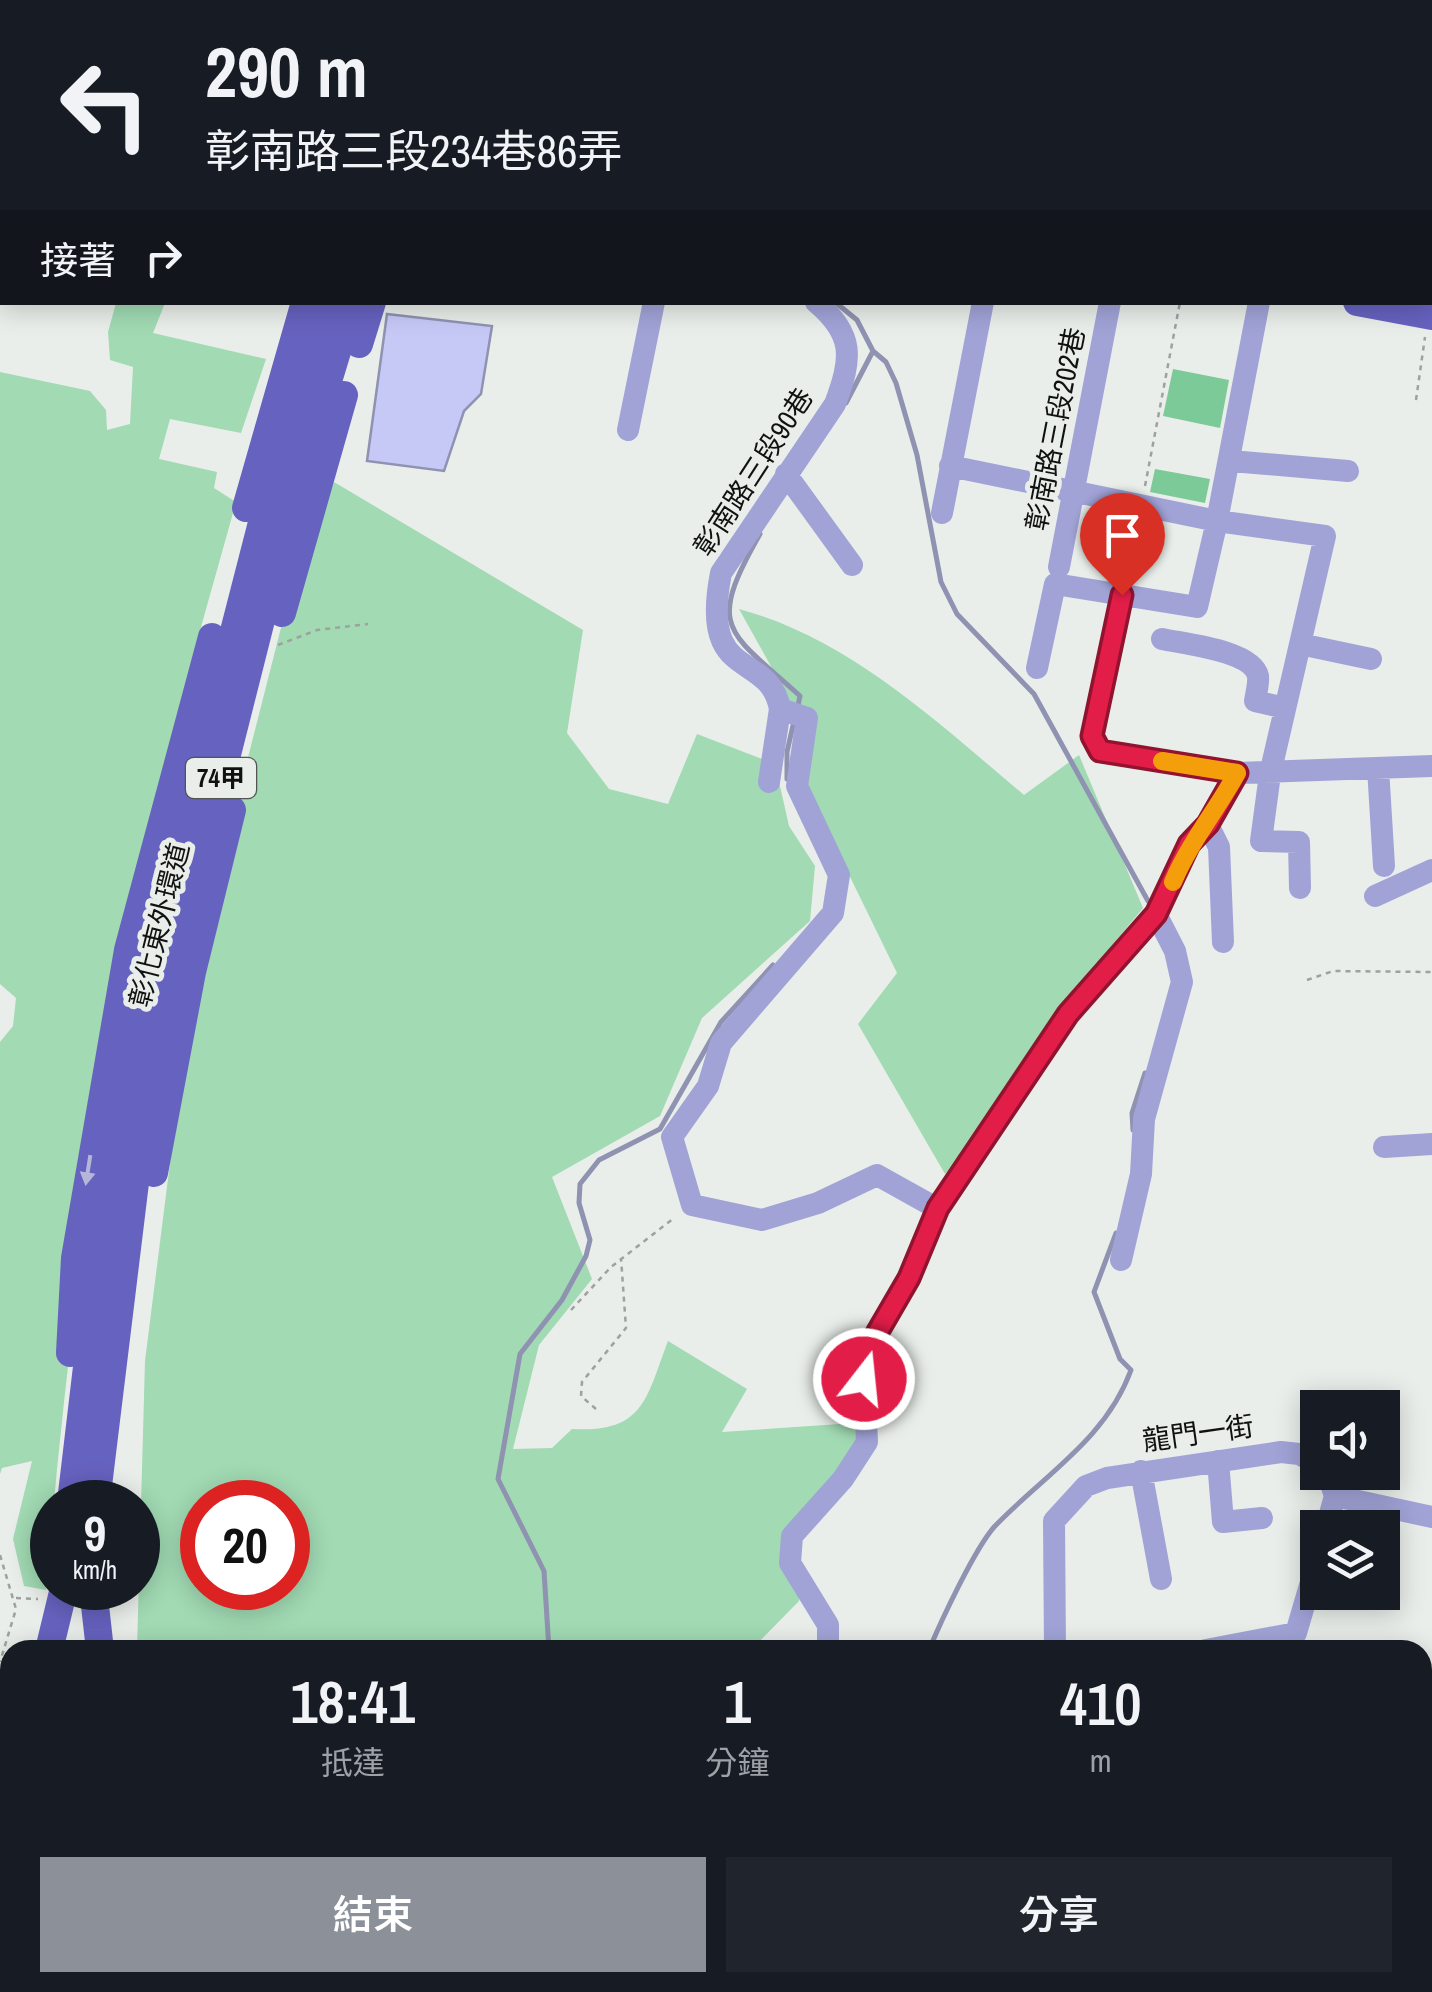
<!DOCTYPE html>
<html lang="zh-TW">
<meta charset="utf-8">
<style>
body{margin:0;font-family:"Archivo Narrow","Noto Sans TC",sans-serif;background:#20242c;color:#f1f3f6;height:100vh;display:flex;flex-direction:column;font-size:38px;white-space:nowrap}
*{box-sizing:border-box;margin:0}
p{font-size:32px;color:#9ea1a6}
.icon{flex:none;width:55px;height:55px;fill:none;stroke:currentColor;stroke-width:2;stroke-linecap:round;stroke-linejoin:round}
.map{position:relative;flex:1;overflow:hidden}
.panel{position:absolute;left:0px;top:1640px;width:1432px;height:352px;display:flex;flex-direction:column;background:#171b24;border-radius:30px 30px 0 0;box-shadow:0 5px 25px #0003}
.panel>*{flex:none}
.hud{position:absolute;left:0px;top:0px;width:1432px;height:305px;box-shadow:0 5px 25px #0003;background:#171b24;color:#f1f3f6;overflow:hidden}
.controls{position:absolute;left:1300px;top:1390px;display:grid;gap:20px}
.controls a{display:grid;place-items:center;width:100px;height:100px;border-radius:0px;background:#171b24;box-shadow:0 5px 25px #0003;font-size:50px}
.speed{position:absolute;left:30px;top:1480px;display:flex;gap:20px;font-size:50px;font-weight:700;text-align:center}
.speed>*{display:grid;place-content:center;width:130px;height:130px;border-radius:50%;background:#171b24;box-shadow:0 5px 25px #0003;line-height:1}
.speed small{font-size:25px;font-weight:400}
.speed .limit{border:15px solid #d22;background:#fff;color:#111}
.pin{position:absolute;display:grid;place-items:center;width:85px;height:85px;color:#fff;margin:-102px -42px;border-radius:50% 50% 50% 0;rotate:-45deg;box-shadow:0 0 10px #0007}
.pin .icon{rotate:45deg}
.me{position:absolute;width:110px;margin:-55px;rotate:16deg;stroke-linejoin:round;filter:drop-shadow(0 0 8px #0008)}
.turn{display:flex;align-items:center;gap:35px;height:210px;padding:0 40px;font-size:45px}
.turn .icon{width:130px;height:130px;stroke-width:2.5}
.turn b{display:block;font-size:70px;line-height:85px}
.then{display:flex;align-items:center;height:95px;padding:0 40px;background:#0003;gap:20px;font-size:38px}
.eta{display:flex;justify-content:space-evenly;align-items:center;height:170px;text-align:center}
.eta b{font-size:60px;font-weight:600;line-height:70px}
.action{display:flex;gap:20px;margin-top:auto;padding:20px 40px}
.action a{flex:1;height:115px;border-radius:0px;background:#8c9099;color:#fff;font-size:40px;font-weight:600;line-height:115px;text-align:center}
.action a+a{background:#20242c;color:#f1f3f6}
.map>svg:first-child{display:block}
</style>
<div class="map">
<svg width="1432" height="1992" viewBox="0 0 1432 1992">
<rect width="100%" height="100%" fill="#e9eeea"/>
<!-- green -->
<path fill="#a1dab3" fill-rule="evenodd" d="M116,303h49l-12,30 113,26 -25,74 -71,-14 -11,40 58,13 -3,16 22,14c-24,88 -51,176 -70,264 -59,272 -97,547 -120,824l-22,-4 -11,-47 19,-78 -30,7 -2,6v-432l13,-16 3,-28 -16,-14v-612l90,19 16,19 1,20 23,-6 3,-57 -23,-7 -2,-28z
M334,482l249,148 -16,103 42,56 59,15 29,-70 78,30 14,62 26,40 -5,55 -108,97 -42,98 -108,61 40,102 -53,66 -26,104 39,-1 20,-19c72,4 74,-30 96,-88l79,48 -25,43 147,-10 -73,121 3,58 -48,49h-614l8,-289 37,-293 43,-220 61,-240zM202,1502h86v86h-86z
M739,609c111,30 199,114 285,186l55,-40 64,153 -65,78 -91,141 -42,47 -87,-150 39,-51 -84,-172 -35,-122z
M1195,1982v10h-1059v-9z"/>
<!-- water -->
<path fill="#c6c9f6" stroke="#8f92b1" stroke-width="2.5" d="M387,314l105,12 -11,68 -17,17 -20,60 -77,-10z"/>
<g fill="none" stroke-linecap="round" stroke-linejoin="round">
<!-- stream -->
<path stroke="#8f92b1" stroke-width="5" d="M835,302l22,18 16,31 -27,52
M873,351l13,11 10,21 21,72 24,127 16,32 77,80 114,207
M760,534c-54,95 -34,95 40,162l-3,14
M787,779v-27l7,-31
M1133,1130l-1,-17 13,-40
M549,1650l-5,-79 -46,-92 22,-125 42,-54 24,-44 4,-16 -11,-37 1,-19 19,-24 61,-31 61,-107 52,-57
M929,1650c12,-29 46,-102 66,-124 49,-51 111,-87 136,-156l-11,-11 -26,-67 22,-59
M124,1982v10
M1054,1982v10"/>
</g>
<!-- building -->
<path fill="#7cca97" d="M1173,369l56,11 -9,48 -57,-12z
M1155,469l55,10 -5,24 -55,-11z"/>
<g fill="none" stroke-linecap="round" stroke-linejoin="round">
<!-- path -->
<path stroke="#9ea29f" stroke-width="2.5" stroke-dasharray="5 5" stroke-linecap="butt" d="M988,0v2
M1416,400l9,-63
M1145,486l35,-184
M278,645l39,-15 51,-6
M1307,980l26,-9 99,1
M571,1310l40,-43 63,-49
M596,1409l-15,-13 1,-14 44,-54 -5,-70
M0,1555l16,54 -16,53
M16,1598l22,1"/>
<!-- minor -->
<path stroke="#a1a3d7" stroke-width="22" d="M312,0l1,2
M509,2l2,-2
M1323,2l2,-2
M1430,63h2
M0,247h2
M1430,251h2
M816,302c39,33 36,56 19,102l-114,169c-22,112 48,76 59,136l27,9 -10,68 42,89 -6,38 -112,130 -13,43 -36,51 20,68 70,15 56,-17 59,-28 61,34
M1259,302l-42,219 108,15 -55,238 -9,67 38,1 1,46
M628,430l26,-128
M1231,461l117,10
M950,466l267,55 -20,86 -142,-23 -18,84
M786,474l66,91
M942,513l41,-211
M1059,567l51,-265
M1122,595l-30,141 8,15 137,22 195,-7
M1162,639c22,5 90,11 96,37 1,7 -2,18 -3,25l30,7
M1300,644l71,15
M1378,768l6,98
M769,782l11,-73
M1208,825l11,22 4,95
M1375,896l57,-26
M1384,1147l48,-3
M1121,1260l20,-86 3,-55 38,-137 -7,-31 -19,-37
M1218,1461l5,61 39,-4
M1141,1471l20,108
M1335,1496l97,21
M1326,1528l9,-32 -8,-24
M828,1650v-25l-38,-62 2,-27 51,-57 24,-37 -3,-63 9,-39 36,-62 29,-69 130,-195 88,-100 33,-70 19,-19 29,-52
M1055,1650l-1,-129 32,-35 21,-8 174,-26 18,2 19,10
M1206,1650l90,-17 22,-75
M1422,1800l10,-10
M1001,1982l5,10
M1240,1982l1,10
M790,1992l6,-10
M1415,1992l2,-10"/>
<!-- major -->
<path stroke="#6662bf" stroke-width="28" d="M406,2l1,-2
M447,2l2,-2
M492,2l2,-2
M0,12h2
M0,40h2
M1430,287l2,1
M1357,302l75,14
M359,344l13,-42
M246,508l59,-206
M282,613l62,-218
M154,1173l38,-201 40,-162
M70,1353l5,-95 53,-308 84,-313
M71,1502l46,-388 32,-152 117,-455 62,-205
M96,1502l47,-385 30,-149 115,-455 64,-211
M93,1588l7,62
M49,1650l15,-62
M39,1982l1,10
M65,1982l1,10
M107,1982v10"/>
</g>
<!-- one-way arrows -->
<defs><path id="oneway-solid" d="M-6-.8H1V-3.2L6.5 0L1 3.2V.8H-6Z" transform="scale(2.5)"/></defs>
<use fill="#b5b6d9" href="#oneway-solid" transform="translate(88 1170) rotate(99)"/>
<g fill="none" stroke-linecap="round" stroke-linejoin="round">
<defs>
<path id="route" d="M864,1379l9,-39 36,-62 29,-70 130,-194 88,-100 33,-70 19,-20 29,-51 -137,-22 -8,-15 30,-141"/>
</defs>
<!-- route casing -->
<use href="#route" stroke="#92132f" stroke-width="25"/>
<!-- route -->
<use href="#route" stroke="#e11d48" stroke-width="18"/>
<!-- slow -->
<path stroke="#f59e0b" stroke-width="18" d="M1162,761l75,12c-21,38 -47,69 -64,109"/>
</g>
<g text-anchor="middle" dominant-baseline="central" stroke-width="10" stroke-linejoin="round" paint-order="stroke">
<!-- shield labels -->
<rect fill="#e9eeea" stroke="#515452" stroke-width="2.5" x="186" y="758" width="70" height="40" rx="8"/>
<g font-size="25" font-weight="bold" fill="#101211">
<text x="221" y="778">74甲</text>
</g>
<!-- street labels -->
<g font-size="28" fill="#101211" stroke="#e9eeea">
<text transform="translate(1055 429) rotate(-79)">彰南路三段202巷</text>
<text transform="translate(753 472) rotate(-57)">彰南路三段90巷</text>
<text transform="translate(159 925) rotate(-76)">彰化東外環道</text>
<text transform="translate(1198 1433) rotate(-8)">龍門一街</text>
</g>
</g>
</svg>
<div class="controls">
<a><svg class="icon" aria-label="sound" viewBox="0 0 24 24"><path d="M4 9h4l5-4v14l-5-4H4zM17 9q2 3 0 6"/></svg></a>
<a><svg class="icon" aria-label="layers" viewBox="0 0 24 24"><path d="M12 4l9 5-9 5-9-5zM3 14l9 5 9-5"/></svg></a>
</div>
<div class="speed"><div>9<small>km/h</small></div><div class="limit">20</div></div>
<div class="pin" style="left:1122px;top:595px;background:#d93025"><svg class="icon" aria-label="arrive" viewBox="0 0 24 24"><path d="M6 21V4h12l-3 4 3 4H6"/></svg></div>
<svg class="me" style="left:864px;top:1379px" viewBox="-20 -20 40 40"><circle r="17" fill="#e11d48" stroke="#fff" stroke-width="3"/><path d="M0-11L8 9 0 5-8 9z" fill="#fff"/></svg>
<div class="hud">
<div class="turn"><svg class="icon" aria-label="left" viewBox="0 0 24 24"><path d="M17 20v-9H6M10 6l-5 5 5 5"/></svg><div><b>290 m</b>彰南路三段234巷86弄</div></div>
<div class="then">接著<svg class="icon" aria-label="right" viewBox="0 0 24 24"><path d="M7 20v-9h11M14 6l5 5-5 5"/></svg></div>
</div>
<section class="panel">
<div class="eta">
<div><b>18:41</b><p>抵達</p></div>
<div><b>1</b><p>分鐘</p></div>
<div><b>410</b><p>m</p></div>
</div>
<div class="action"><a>結束</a><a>分享</a></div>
</section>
</div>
